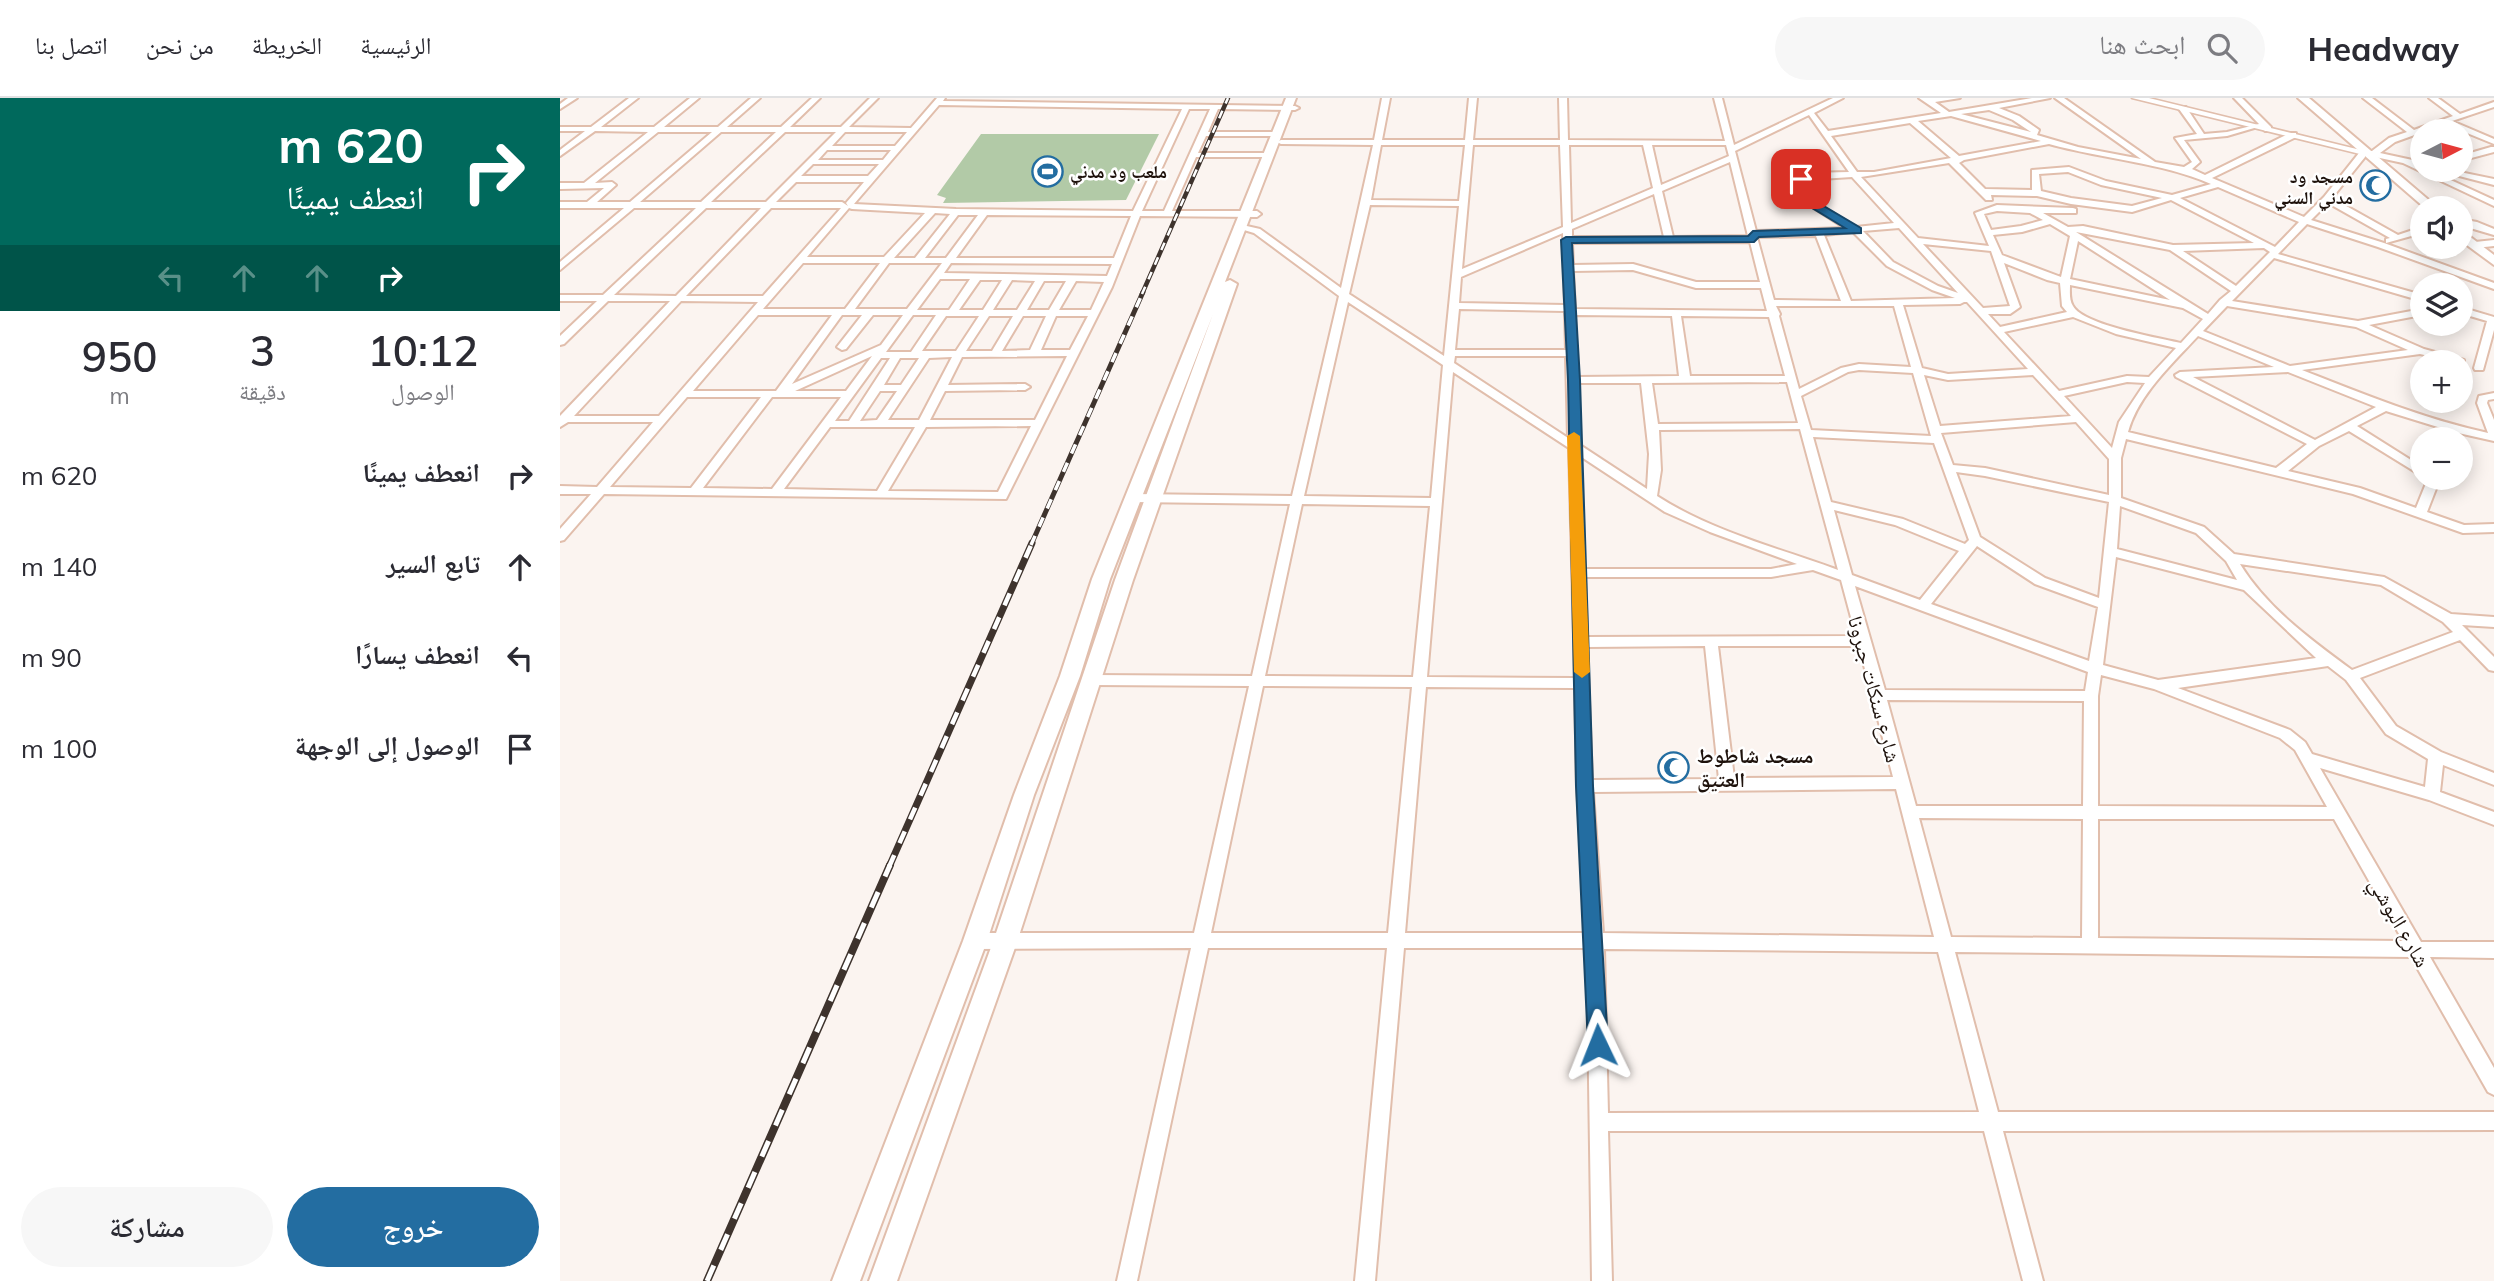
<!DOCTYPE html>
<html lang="ar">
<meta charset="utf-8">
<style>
body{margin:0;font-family:Mulish,"Noto Naskh Arabic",sans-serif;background:#f7f7f7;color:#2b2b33;direction:rtl;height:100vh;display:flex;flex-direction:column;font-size:26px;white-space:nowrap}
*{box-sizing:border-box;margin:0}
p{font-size:23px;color:#7c7c81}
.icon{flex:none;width:38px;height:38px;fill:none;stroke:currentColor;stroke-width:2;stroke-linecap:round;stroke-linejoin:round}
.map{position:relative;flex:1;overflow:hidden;direction:ltr}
.panel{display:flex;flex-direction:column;background:#fff;width:560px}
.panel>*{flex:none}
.guide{background:#00695c;color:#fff;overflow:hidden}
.needle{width:46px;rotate:84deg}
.tools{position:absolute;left:1850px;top:21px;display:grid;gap:14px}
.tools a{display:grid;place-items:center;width:63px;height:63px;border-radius:50%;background:#fff;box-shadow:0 4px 18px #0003;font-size:35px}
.pin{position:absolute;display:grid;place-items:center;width:60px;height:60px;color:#fff;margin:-30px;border-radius:14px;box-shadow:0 4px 10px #0006}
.me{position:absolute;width:77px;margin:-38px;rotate:358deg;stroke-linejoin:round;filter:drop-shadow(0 0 5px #0008)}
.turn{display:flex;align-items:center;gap:24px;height:147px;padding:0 21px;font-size:32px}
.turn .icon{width:91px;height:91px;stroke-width:2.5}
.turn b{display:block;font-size:49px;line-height:60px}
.lanes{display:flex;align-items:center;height:66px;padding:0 21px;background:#0003;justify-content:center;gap:35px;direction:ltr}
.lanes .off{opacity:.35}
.eta{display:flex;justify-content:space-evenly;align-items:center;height:119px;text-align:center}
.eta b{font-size:42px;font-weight:600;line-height:49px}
.action{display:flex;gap:14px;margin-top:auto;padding:14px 21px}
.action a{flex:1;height:80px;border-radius:42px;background:#236da1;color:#fff;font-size:28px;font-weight:600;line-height:80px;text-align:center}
.action a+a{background:#f7f7f7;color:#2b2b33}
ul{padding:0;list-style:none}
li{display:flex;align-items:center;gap:21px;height:91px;padding:0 21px}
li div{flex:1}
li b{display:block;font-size:26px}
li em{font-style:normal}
header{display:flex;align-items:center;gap:42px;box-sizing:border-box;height:98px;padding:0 35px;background:#fff;border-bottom:2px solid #e1e1e2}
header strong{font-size:33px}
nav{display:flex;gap:38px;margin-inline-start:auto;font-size:24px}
.search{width:490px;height:63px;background:#f7f7f7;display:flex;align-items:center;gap:18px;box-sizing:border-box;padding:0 24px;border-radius:38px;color:#7c7c81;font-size:26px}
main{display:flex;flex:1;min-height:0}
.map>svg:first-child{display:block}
</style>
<header>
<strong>Headway</strong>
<div class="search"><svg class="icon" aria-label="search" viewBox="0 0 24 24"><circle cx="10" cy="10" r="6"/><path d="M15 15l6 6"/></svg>ابحث هنا</div>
<nav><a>الرئيسية</a><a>الخريطة</a><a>من نحن</a><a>اتصل بنا</a></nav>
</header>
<main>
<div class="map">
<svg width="1934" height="1183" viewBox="0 0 1934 1183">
<rect width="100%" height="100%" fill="#fbf4f0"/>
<!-- green -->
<path fill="#b2caa7" d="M421,36h178l-33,66 -183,3 3,-5 -9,-3z"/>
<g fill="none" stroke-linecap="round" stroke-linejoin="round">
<defs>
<path id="minor" d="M8,0h9l-17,11v-5z
M69,0h9l-37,29h53l36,-29h9l-35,29h54l33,-29h9l-33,29h54l31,-29h8l-30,29h51l29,-29h8l-29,29 62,1 26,-30h8l-2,3 352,5 4,2 -4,2 -77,-1 -10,23h69l4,2 -4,2h-71l-8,17h71l4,2 -4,2h-73l-24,54h85l4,3 -4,3 -117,-1 -28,71 -106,212 -402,-5 -40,46 -4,1v-12l31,-35h-31v-8l37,1 56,-65h-85l-8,5v-11l110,-115h-62l-44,43 -4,1v-9l37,-35h-37v-6h43l93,-87h-62l-74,62v-8l64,-54h-64v-6h27l17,-14 -44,1v-6h24l64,-51 -53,-1 -35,25v-6l25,-19h-25v-4h31zM379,7l243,4 -49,102 -177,-2 -102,-5zM629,11h21l-46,102h-22zM98,34h54l-82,70h-33l19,-17 -4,-3 -17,1zM161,34h55l-75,70h-61zM225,34h51l-70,70h-55zM285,34h62l-12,14h-63zM267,52h64l-8,10h-65zM253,66h66l-11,12h-67zM236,84h68l-18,21 2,3 -6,-4h-66zM146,110h55l-85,88 -62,-1zM211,110h70l-78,88h-77zM289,110l3,1 73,4 -41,44h-77zM375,115l15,1 -35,44h-21zM398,117h20l-32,43h-21zM427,117l144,1 -17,42h-158zM243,165h77l-35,46h-82zM329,165h53l-35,46h-52zM391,165l161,1 -5,12 -163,-3zM380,181h30l-21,31h-32zM420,182h22l-19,30h-24zM452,182l23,1 -18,29h-24zM484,183h22l-17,29h-22zM516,183l28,1 -13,28h-32zM121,203l77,1 -99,114h-85zM198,217h74l-56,76h-83zM282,217h20l-25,32 5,3 4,-1 27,-34h30l-22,30 -89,39zM353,217h23l-25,37h-25zM386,218h33l-23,35h-34zM429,218h24l-21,35h-26zM463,218h23l-16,34 -28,1zM496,218h32l-18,34h-29zM312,258l-26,35h-51zM507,258l-32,64h-105l15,-29 80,-1 5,-3 -5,-3 -77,1 14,-28zM392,259l-33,63h-31l41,-62zM321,260h9l-41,63h-14zM340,260h19l-18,27h-17zM320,293h17l-20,29 -17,1zM127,299h74l-70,91 -81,-1zM212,299h69l-69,92 -69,-1zM471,328l-33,66 -110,-1 38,-64zM270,329h85l-38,64 -93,-2z
M822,0h8l-8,42h83l4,-42h8l-4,42h87l-1,-42h8l1,42 157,1 -11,-43h8l12,47 99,-47h10l-29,15 14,18 113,-18 -22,-15h41l-25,4 14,10 83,-14h18l-51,10 20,8 20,14 -2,5 41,12 63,12 -86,-61h9l91,64 29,5 8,-5 -17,-24 22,-4 -18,-25 1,-2h6l18,27 23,-2 32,-8 -25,-26h8l29,29v4h-6l-4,-5 -34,10 -43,4 16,22 -8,7 13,6 85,-42h6v4l-84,41 92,39 20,-20 35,-44h6v4l-33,41 66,37 24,-8v6l-36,10v-4l4,-1 -62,-35 -17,17 73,23 110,40v6l-116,-42 -71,-23 -29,30 144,41v6l-148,-43 -42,43 126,20 64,-12v6l-53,10 55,24 40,11v4l-44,-10 -118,16c61,24 122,49 186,63l-11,-30 2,-7 15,-3v6l-6,1 -1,3 7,17v21l-40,-9 -68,-21 -29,15 65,41v9l-73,-45 -30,15 -31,25 72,17 56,20 11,-27 -2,-3h12l2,3 -12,31 37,13 30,-1v8l-31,1 -110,-39 -227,-55 -5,19v40l83,29 30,27 150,23 67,37 43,3v10l-32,-2 32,32v14l-5,-1 -29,-30 -100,38 36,48 45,26 53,21v12l-51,-20 -3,27 54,20v13l-65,-25 -109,-32 101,174h73v16l-64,-1 64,111v27l-6,-3 -77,-135 -456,-5 43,160h496v18l-491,1 40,150h-20l-39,-150h-376l4,150h-20l-5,-333h-183l-29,333h-20l32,-333h-179l-71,333h-20l74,-333 -216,1 -6,-3 -2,-5 2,-5 6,-3h219l55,-247 -156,-1 -7,-5 7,-5 159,1 38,-172 -157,-2 -6,-4 6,-4 159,2 47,-200 -85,-63 -20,-6 4,-3 22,5 81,59 32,-143 -92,-1 -4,-2 4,-2h93zM1429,12l24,10 18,12 -70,-18zM1249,17l40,57 -42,1 -9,4 5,24 42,27 -89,3 -21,-80zM1391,18l90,25 -82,15 -41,-35zM1350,25l41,35 -77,14h-17l-26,-36zM1489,46c54,15 111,18 162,40l-39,11 -66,-14 -37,-14 -37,3v20l-47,-1 -26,-26 5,-3zM821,47h84l-6,56 -88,-1zM913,47h87l3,82 -101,42zM1009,47h74l10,43 -82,35zM1092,47h74l3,11 -68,29zM1170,64l18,74 -75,1 -11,-46zM1389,65l37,37h6l-1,-5 46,1 34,8 61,8 39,-12 83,43 -81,2 -90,-19 -15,1 -25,-14h33v-4l-3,-1 -76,-3 -22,8 14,33 -71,-8 -57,-61zM1508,74l33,13 61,13 -30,8 -61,-8 -30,-7 -2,-17zM1292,79l42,46 -38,4 -45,-27 -6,-20zM1658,89l81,35 -24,25 -95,-49zM1094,96l10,43h-92v-8zM810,107l89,1 -15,150 -95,-62zM1437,113l33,2 13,7 -22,6 -30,4 -7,-16zM1490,126l20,12 -9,41 -59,-22 -9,-20 29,-3zM1339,130l59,65 -20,-7 -45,-24 -30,-31zM1293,134l34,34 45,24 23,8 -104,3 -27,-66zM1516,134l94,18 61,41 -11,9 -12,14zM1003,135l2,72 -106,-2 2,-26zM1256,138l25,65 -67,-1 -17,-63zM1518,143l92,59 -100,-21zM1190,144l10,40h-64l-63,-18 -60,1 -1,-22zM1363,146l68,7 19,55 -27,2zM1704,150l6,4 -34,34 -53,-35zM1444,165l43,17 13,3 2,23 5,6 -67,15 -12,-13h22l10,-7zM1073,172l63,18h65l6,23 -192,-2 -2,-38zM1510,187l113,23 20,11 -22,24c-22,-5 -98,-18 -108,-37 -4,-6 -3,-14 -3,-21zM788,204l95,63 -12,133 -127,-2zM1404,204h3l61,67 -80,5 -26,-6 -19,-63 57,-1zM1216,208h118l17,61 -52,-3 -18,4 -42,21 -20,-73 1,-2zM1667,208l129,21 52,23 -118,16 -87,-35zM899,211l106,2 1,39h-111zM1015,217l97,1 7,60 -102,1zM1121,218l88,1 16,59h-95zM1513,219l43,17 60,14 -27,29 -22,-1 -68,15 -55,-59zM1638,238l76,31 -94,5 -5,3 1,2 131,67 -31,24 -148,-36c10,-37 44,-68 70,-96zM895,258h111l2,82 -114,-75zM1299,272l54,3 18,63 -120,-6 -10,-34 47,-24zM893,274l116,76 6,230 -148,-1zM1728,274l88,35 -61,33 -122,-63zM1364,277l24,5 85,-5 38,41 -131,10zM1227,284l11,41 -140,1 -6,-41zM1567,284l18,1 -26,39 -7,26 -48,-52zM1017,285h64l8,71 -2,35 -67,-44zM1516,324l33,37v36l-124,-27 -32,-3 -12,-32zM1240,331l38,141c-60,-22 -127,-39 -181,-74l4,-26 -2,-40zM1253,339l121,6 35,97 -4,4 -62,-25 -72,-17zM1020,358l85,56 45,20 87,32 -26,5h-187zM1396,374l29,4 124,26 -10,96 -54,-20 -65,-41zM742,406l128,2 -17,171 -148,-1zM1560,408l76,27 30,28 11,19 -120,-31zM1274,412l61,15 64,26 -39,49 -68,-25zM1417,448l58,38 63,23 -9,54 -158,-57zM1556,459l128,33 72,68 -158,22 -55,-15zM1680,466l141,21 62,37 10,10 -101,38c-41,-30 -85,-62 -112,-106zM1253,472l28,10 15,56 -269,1 -2,-60h186zM1295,488l233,86 -3,19 -200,-1zM1145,548l14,133 -127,1 -5,-133zM1158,548h141l34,131 -159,1zM1768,568l18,14 40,54 42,25 -3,28 -113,-33 -7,-12 -15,-12 -112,-42zM1541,577l53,14 126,49 15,12 32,57 -229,-1v-110zM703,588l149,1 -24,246h-177zM866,589l149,1 2,98 9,147h-181zM1327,602l197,1 -1,105h-167zM1336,691l38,148 -331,-4 -10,-141zM1359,720l164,1 -1,119 -131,-1zM1538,721h236l69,122 -305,-3zM1044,851l334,3 41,160 -371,1z
M1803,0h9l42,32 39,-14 -24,-18h9l22,16 34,-12v5l-42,14 42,18v5l-49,-20 -50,18 -15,11 37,8v3l5,2v4h7l65,30v6l-91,-43 -37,-8v-4h6l17,-13 18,-6z
M1931,49h3v5l-34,9v-5z
M1876,72h14l44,9v6z
M1900,121l17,3 17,7v6l-34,-10z
M1934,142v6l-19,2 -5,-3 5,-3z
M1900,209l34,10v13l-11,40h-8l-1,-2 13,-47 -27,-8z"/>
<path id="tertiary" d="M1572,0h17l224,55 -5,3z"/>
<path id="secondary" d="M726,0h10l-71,184 5,-2 7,4 -104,296 -116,362 -120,339h-28l124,-339 122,-362 98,-266 -103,265 -30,97 -46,119 -47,146 -127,340h-28l131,-340 51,-146 46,-119 32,-97z
M1738,0h11l129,110h-13z
M1900,131l34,26v10l-34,-25z"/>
</defs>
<!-- minor casing -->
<use href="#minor" stroke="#e1beac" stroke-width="4"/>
<!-- tertiary casing -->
<use href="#tertiary" stroke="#e1beac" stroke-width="3"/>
<!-- secondary casing -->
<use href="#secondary" stroke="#e1beac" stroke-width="4"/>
<!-- minor -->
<use href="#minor" fill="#fff" fill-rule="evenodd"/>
<!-- tertiary -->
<use href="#tertiary" fill="#fff" fill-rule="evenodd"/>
<!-- secondary -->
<use href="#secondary" fill="#fff" fill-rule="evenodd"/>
<defs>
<path id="rail-far3" d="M582,196l86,-196"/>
<path id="rail-far2" d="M471,447l112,-253"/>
<path id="rail-far1" d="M329,769l143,-324"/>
<path id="rail" d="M147,1183l183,-416"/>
</defs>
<!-- rail-far3 casing -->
<use href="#rail-far3" stroke="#3e332d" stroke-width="4.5"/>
<!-- rail-far2 casing -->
<use href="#rail-far2" stroke="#3e332d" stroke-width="5"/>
<!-- rail-far1 casing -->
<use href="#rail-far1" stroke="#3e332d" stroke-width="7"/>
<!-- rail casing -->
<use href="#rail" stroke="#3e332d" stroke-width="8"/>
<!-- rail-far3 -->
<use href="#rail-far3" stroke="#fff" stroke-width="2.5" stroke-dasharray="8" stroke-linecap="butt"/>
<!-- rail-far2 -->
<use href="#rail-far2" stroke="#fff" stroke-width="3.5" stroke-dasharray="10" stroke-linecap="butt"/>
<!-- rail-far1 -->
<use href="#rail-far1" stroke="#fff" stroke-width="4.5" stroke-dasharray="13" stroke-linecap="butt"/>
<!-- rail -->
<use href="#rail" stroke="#fff" stroke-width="5" stroke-dasharray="17" stroke-linecap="butt"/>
</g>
<!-- route -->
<path fill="#236da1" stroke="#174769" stroke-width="2" d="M1241,78l5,3 6,20 49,29v5l-102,4 -5,5 -182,1 8,137 13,406 15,259 -3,7 -7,3 -7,-3 -3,-7 -12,-259 -8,-406 -7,-140 5,-3 182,-1 5,-5 92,-3 -41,-25 -8,-24z"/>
<!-- slow -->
<path fill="#f59e0b" d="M1014,334l6,4 10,236 -8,6 -8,-6 -7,-236z"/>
<!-- icons -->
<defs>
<symbol id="stadium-ring" viewBox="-11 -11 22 22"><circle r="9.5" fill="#fff" stroke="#236da1" stroke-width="1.5"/><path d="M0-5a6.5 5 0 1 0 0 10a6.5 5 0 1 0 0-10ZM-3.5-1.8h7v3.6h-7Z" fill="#236da1"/></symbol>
<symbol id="mosque-ring" viewBox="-11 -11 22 22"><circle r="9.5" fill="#fff" stroke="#236da1" stroke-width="1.5"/><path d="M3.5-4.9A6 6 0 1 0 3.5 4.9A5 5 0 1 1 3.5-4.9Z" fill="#236da1"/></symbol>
</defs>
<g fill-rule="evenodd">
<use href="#stadium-ring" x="470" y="56" width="35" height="35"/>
<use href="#mosque-ring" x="1798" y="70" width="35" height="35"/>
<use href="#mosque-ring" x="1096" y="652" width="35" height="35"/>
</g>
<g text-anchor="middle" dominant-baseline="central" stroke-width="5" stroke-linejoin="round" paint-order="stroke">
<!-- far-poi labels -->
<g font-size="18" font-weight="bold" fill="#1e120c" stroke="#fff" text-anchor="start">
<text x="510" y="73">ملعب ود مدني</text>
<text x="1793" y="78" text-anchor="end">مسجد ود<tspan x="1793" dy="21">مدني السني</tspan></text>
</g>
<!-- street labels -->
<g font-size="21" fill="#1e120c" stroke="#fff">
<text transform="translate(1315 591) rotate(75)">شارع سنكات جبرونا</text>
<text transform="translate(1840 824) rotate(60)">شارع البوشي</text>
</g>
<!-- poi labels -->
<g font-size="21" font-weight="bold" fill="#1e120c" stroke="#fff" text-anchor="start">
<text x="1137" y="657">مسجد شاطوط<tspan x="1137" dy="24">العتيق</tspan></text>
</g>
</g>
</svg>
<div class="tools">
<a><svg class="needle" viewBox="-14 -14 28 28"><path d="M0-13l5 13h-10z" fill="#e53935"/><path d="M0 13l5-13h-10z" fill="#7c7c81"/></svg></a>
<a><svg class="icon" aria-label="sound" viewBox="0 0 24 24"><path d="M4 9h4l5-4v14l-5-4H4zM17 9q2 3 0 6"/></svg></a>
<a><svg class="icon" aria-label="layers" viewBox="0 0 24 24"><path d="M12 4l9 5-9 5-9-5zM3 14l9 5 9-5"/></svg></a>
<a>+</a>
<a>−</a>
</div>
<div class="pin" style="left:1241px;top:81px;background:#d93025"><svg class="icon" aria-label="arrive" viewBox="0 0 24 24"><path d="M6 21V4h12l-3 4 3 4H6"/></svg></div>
<svg class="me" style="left:1038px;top:947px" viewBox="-20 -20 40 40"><path d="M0-17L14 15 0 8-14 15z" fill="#236da1" stroke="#fff" stroke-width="4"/></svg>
</div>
<section class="panel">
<div class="guide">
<div class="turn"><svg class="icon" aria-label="right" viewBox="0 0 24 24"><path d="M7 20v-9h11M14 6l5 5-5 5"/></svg><div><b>620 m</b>انعطف يمينًا</div></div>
<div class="lanes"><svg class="icon off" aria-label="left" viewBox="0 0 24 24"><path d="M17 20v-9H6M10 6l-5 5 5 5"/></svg><svg class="icon off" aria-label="ahead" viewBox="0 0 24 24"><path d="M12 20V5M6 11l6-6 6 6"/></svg><svg class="icon off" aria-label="ahead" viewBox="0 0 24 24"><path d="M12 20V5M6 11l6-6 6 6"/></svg><svg class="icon" aria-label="right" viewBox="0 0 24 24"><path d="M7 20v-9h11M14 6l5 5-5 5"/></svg></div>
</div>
<div class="eta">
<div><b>10:12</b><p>الوصول</p></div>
<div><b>3</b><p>دقيقة</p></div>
<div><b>950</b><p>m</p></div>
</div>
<ul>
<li><svg class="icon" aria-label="right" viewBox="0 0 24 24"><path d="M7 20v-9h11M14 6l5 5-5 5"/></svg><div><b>انعطف يمينًا</b></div><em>620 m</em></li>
<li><svg class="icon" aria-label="ahead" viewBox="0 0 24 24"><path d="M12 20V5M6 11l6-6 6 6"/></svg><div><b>تابع السير</b></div><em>140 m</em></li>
<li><svg class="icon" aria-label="left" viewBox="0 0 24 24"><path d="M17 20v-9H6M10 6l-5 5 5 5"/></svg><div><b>انعطف يسارًا</b></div><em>90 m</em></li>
<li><svg class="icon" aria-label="arrive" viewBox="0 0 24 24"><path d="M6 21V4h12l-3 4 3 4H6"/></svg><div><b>الوصول إلى الوجهة</b></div><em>100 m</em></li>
</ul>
<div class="action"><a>خروج</a><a>مشاركة</a></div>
</section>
</main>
